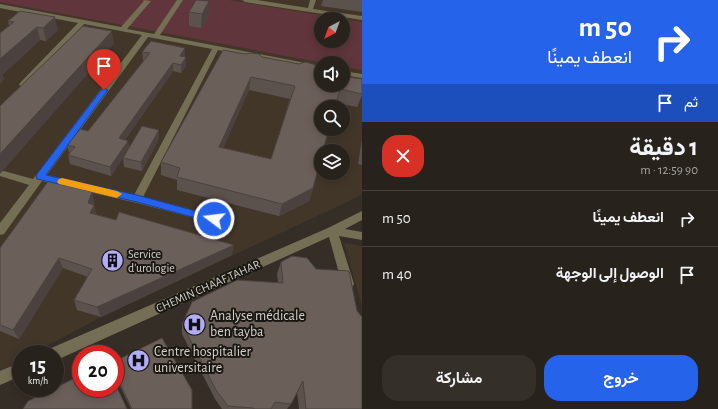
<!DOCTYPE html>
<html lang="ar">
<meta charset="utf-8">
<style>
body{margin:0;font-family:"Alegreya Sans",Vazirmatn,sans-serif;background:#342f29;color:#f1f3f6;direction:rtl;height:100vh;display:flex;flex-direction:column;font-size:15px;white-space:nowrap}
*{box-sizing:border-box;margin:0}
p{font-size:13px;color:#a5a4a3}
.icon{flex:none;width:22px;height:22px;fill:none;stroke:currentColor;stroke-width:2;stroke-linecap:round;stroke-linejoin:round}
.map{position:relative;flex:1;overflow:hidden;direction:ltr}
.details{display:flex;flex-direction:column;background:#28221c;width:356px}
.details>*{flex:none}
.guide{background:#2563eb;color:#fff;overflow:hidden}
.needle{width:26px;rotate:221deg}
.tools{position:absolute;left:314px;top:12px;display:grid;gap:8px}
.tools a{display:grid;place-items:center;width:36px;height:36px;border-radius:50%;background:#28221c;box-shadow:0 2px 10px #0003,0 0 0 1px #443f3b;font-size:20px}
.speed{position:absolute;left:12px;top:345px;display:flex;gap:8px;font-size:20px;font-weight:700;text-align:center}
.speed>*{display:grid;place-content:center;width:52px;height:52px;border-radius:50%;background:#28221c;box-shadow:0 2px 10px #0003,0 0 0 1px #443f3b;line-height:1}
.speed small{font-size:10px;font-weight:400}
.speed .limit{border:6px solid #d22;background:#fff;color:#111}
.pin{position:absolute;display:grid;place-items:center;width:34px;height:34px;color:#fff;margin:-41px -17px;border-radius:50% 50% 50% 0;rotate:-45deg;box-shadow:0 0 4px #0007}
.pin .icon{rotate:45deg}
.me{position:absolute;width:44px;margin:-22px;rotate:285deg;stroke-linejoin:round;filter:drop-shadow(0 0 3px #0008)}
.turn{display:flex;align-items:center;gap:14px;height:84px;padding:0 20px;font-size:18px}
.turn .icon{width:52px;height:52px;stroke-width:2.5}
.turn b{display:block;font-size:28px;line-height:34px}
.then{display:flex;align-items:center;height:38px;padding:0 20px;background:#0003;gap:8px;font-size:15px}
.round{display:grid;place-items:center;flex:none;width:42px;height:42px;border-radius:16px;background:#342f29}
.overview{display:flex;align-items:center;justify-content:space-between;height:68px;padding:0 20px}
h1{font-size:24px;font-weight:700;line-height:30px}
.primary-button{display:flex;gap:8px;margin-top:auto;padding:8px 20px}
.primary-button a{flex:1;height:46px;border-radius:16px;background:#2563eb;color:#fff;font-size:16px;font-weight:700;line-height:46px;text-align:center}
.primary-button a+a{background:#342f29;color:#f1f3f6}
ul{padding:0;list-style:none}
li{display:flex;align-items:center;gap:12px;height:56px;padding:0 20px;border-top:1px solid #443f3b}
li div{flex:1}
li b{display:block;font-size:15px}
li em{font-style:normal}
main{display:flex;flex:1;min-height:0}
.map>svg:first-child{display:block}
</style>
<main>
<section class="details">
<div class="guide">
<div class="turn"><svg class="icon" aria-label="right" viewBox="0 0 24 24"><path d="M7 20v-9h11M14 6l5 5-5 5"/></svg><div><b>50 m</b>انعطف يمينًا</div></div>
<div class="then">ثم<svg class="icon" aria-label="arrive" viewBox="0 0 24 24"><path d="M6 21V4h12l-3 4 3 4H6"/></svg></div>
</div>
<div class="overview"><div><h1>1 دقيقة</h1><p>90 m · 12:59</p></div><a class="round" style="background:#d93025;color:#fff"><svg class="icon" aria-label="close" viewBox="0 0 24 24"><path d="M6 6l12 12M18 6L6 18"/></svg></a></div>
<ul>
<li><svg class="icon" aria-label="right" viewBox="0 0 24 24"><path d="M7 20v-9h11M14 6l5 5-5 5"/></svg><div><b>انعطف يمينًا</b></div><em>50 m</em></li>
<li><svg class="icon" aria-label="arrive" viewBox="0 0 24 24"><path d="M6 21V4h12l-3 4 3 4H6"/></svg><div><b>الوصول إلى الوجهة</b></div><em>40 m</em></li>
</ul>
<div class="primary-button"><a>خروج</a><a>مشاركة</a></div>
</section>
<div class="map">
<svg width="362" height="409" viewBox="0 0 362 409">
<rect width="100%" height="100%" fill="#352e26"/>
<!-- built -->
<path fill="#423629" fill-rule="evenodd" d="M0,0h362v195l-261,122 -69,37h-11v6l-21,12zM321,19h22v22h-22zM321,63h22v22h-22zM321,107h22v22h-22zM321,151h22v22h-22z
M344,243l18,3v60z"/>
<!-- green -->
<path fill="#60353b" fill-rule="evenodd" d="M0,0h229l133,22v48l-19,-3v-4h-20l-323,-61zM321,19h22v22h-22z"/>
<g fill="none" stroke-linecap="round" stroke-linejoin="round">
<!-- minor -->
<path fill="#746f54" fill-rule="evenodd" d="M143,0l8,1 -24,28 27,5 23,-34h6l-23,35 161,31v4l-103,-20 -75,147 86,22 4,1 1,3 -1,3 -4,1 -92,-24 -95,-22 -38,53 -4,1v-12l29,-38 -29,-9v-6l33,9 109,-144 -58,-11 -58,63h-3l-4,-2 1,-2 58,-60 -78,-15v-4l121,23 23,-26zM148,37l64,12 -78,146 -87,-20z
M242,0h15l51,8 2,-8h6l-3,9 49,7v4l-117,-18z
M343,71l19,3v4l-19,-3z
M362,211v9l-17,9 17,3v8l-23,-4 15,48 -2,4 -4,1 -4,-1 -2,-4 -13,-47 -270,122 -4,1v-6h-7l1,-5 279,-121z
M21,362v14l-21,9v-14z"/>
</g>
<!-- wall -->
<path fill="#5c524d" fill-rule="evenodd" d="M323,0h39v12l-41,-6z
M209,1v14l-8,13 -12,-2v-14z
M8,21l50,9 -12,11 -6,-1 -38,35 2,4 -4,4v-50l9,-7z
M142,52l43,5 1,9 -5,7 -8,-2 -48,69 3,1 1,7 30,-9 -17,32 -18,-4 -1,-9 -12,18 -41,-12 -2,-9 1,-2 -2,-8 21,-14 56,-71h-1z
M245,54l17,3 59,28 41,-6v16l-5,12 -21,-4 -23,85 -4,13 -30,15 -102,-26v-10l-16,-5v-13zM249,90l41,9 -19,60 -48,-11z
M362,139v26l-4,-1z
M92,192l2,11v2l2,9 136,41 -131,62 -24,-7 -3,-10 14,-23 -25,-9 -44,71 -19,-8v-83z
M281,262l81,147h-63l-2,-17 -6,12 -4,5h-65l-7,-10 -33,-65v-10l96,-41 -1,-9z
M115,361l77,48h-61l-16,-33z"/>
<!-- shaded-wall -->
<path fill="#4b423f" d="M209,1v14l-8,13 1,-14z
M55,17l3,13 -12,11 -3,-13z
M37,27l3,13 -38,35 2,4 -4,4v-24z
M112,31l2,13 -114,130v-20z
M185,48v9l-5,8v-9z
M186,57v9l-5,7v-8z
M173,63v8l-53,76 -1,-9z
M251,77l-2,13 -31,70 1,-13z
M159,130v9l-17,32 -1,-9z
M128,141l1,8 -18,27 -1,-9z
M313,188l-4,13 -30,15 3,-12z
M92,192l2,11 -1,3 1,-1 2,12 -3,7 -5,-21z
M234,245l-2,10 -131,62 -4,-10z
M59,258l4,10 -44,71 -6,-9z"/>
<!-- building -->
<path fill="#6b5f5a" stroke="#4b423f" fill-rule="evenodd" d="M196,0l13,1 -7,13 -13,-2z
M20,11l35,6 -12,11 -6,-1 -37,32v-26l14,-11 -6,-1z
M83,26l29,5 -112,123v-48z
M151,41l34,7 -5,8 6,1 -5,8 -8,-2 -54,75 9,3 -18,26 -42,-12 7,-8 -8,-2 13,-16 8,2 62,-78 -8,-1z
M223,50l22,4 7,-1 7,1 3,3 37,7 6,-2 8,2 4,3 4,1v17h22v-9l19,3v15l-22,-5 -5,18h-14v22h8l-6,22h-2v8l-8,29 -31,16 -105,-27 3,-9 -19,-6zM251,77l44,9 -24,73 -52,-12z
M142,126l17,4 -18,32 -18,-4z
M49,180l43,12 -4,11 6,2 -4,8 26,7 3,-8 115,33 -137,62 -23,-7 18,-31 -33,-11 -46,72 -13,-5v-77z
M292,256l15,2 9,11 33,2 8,40 5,6v92h-56l-3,-28 -12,23 -16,-2 -4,7h-16l-2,-1 -25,-2 -12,-16 -34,-66 10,-22 45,-22 46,3 -2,-21z
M162,338l30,52v19h-60l-17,-36v-12z
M81,375v13h34v-5l12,26h-104l5,-8z"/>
<!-- route -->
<path fill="#2563eb" stroke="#184099" d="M104,88l4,2 -62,85 91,20 77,21 3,1 1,2 -1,3 -3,1 -77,-21 -100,-23 -1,-2 1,-3 65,-85z"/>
<!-- slow -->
<path fill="#f59e0b" d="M62,178l55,13 5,3 -5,4 -58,-14 -2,-2 2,-3z"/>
<!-- icons -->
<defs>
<symbol id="building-disc" viewBox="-11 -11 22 22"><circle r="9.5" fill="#b2adf9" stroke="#1a1713"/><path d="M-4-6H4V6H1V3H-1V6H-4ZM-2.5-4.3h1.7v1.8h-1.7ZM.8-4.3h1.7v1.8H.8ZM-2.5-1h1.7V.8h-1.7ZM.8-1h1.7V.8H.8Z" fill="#111"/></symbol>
<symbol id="hospital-disc" viewBox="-11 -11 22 22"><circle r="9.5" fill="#b2adf9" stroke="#1a1713"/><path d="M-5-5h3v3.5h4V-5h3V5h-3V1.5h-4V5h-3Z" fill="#111"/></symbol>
</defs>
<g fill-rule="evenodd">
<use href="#building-disc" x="100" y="248" width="25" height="25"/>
<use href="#hospital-disc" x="182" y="312" width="25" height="25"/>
<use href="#hospital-disc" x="126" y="348" width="25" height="25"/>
</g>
<g text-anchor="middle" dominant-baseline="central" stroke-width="4" stroke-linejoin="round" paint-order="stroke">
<!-- poi labels -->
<g font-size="12" fill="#d6d2cd" stroke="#1a1713" text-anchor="start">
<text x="128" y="254">Service<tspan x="128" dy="14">d'urologie</tspan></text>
</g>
<!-- street labels -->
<g font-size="12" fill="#d6d2cd" stroke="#1a1713">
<text transform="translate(208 286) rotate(-24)">CHEMIN CHAAF TAHAR</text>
</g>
<!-- near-poi labels -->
<g font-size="14" fill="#d6d2cd" stroke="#1a1713" text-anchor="start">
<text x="210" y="316">Analyse médicale<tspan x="210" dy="16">ben tayba</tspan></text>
<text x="154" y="352">Centre hospitalier<tspan x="154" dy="16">universitaire</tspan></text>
</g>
</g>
</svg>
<div class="tools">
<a><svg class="needle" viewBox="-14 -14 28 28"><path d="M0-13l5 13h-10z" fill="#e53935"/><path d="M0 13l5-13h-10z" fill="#a5a4a3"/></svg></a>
<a><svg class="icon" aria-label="sound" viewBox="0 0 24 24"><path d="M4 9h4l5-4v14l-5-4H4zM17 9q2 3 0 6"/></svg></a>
<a><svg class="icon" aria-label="search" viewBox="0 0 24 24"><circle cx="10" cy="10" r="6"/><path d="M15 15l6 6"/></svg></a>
<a><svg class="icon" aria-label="layers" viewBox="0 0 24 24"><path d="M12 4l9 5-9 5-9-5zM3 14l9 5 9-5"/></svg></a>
</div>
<div class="speed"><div>15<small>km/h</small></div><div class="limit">20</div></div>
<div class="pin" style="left:104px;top:90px;background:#d93025"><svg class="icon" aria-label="arrive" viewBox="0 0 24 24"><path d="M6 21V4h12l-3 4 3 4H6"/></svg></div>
<svg class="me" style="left:214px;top:219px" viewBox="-20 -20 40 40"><circle r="17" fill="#2563eb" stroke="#fff" stroke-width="3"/><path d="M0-11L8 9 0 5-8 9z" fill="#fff"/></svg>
</div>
</main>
